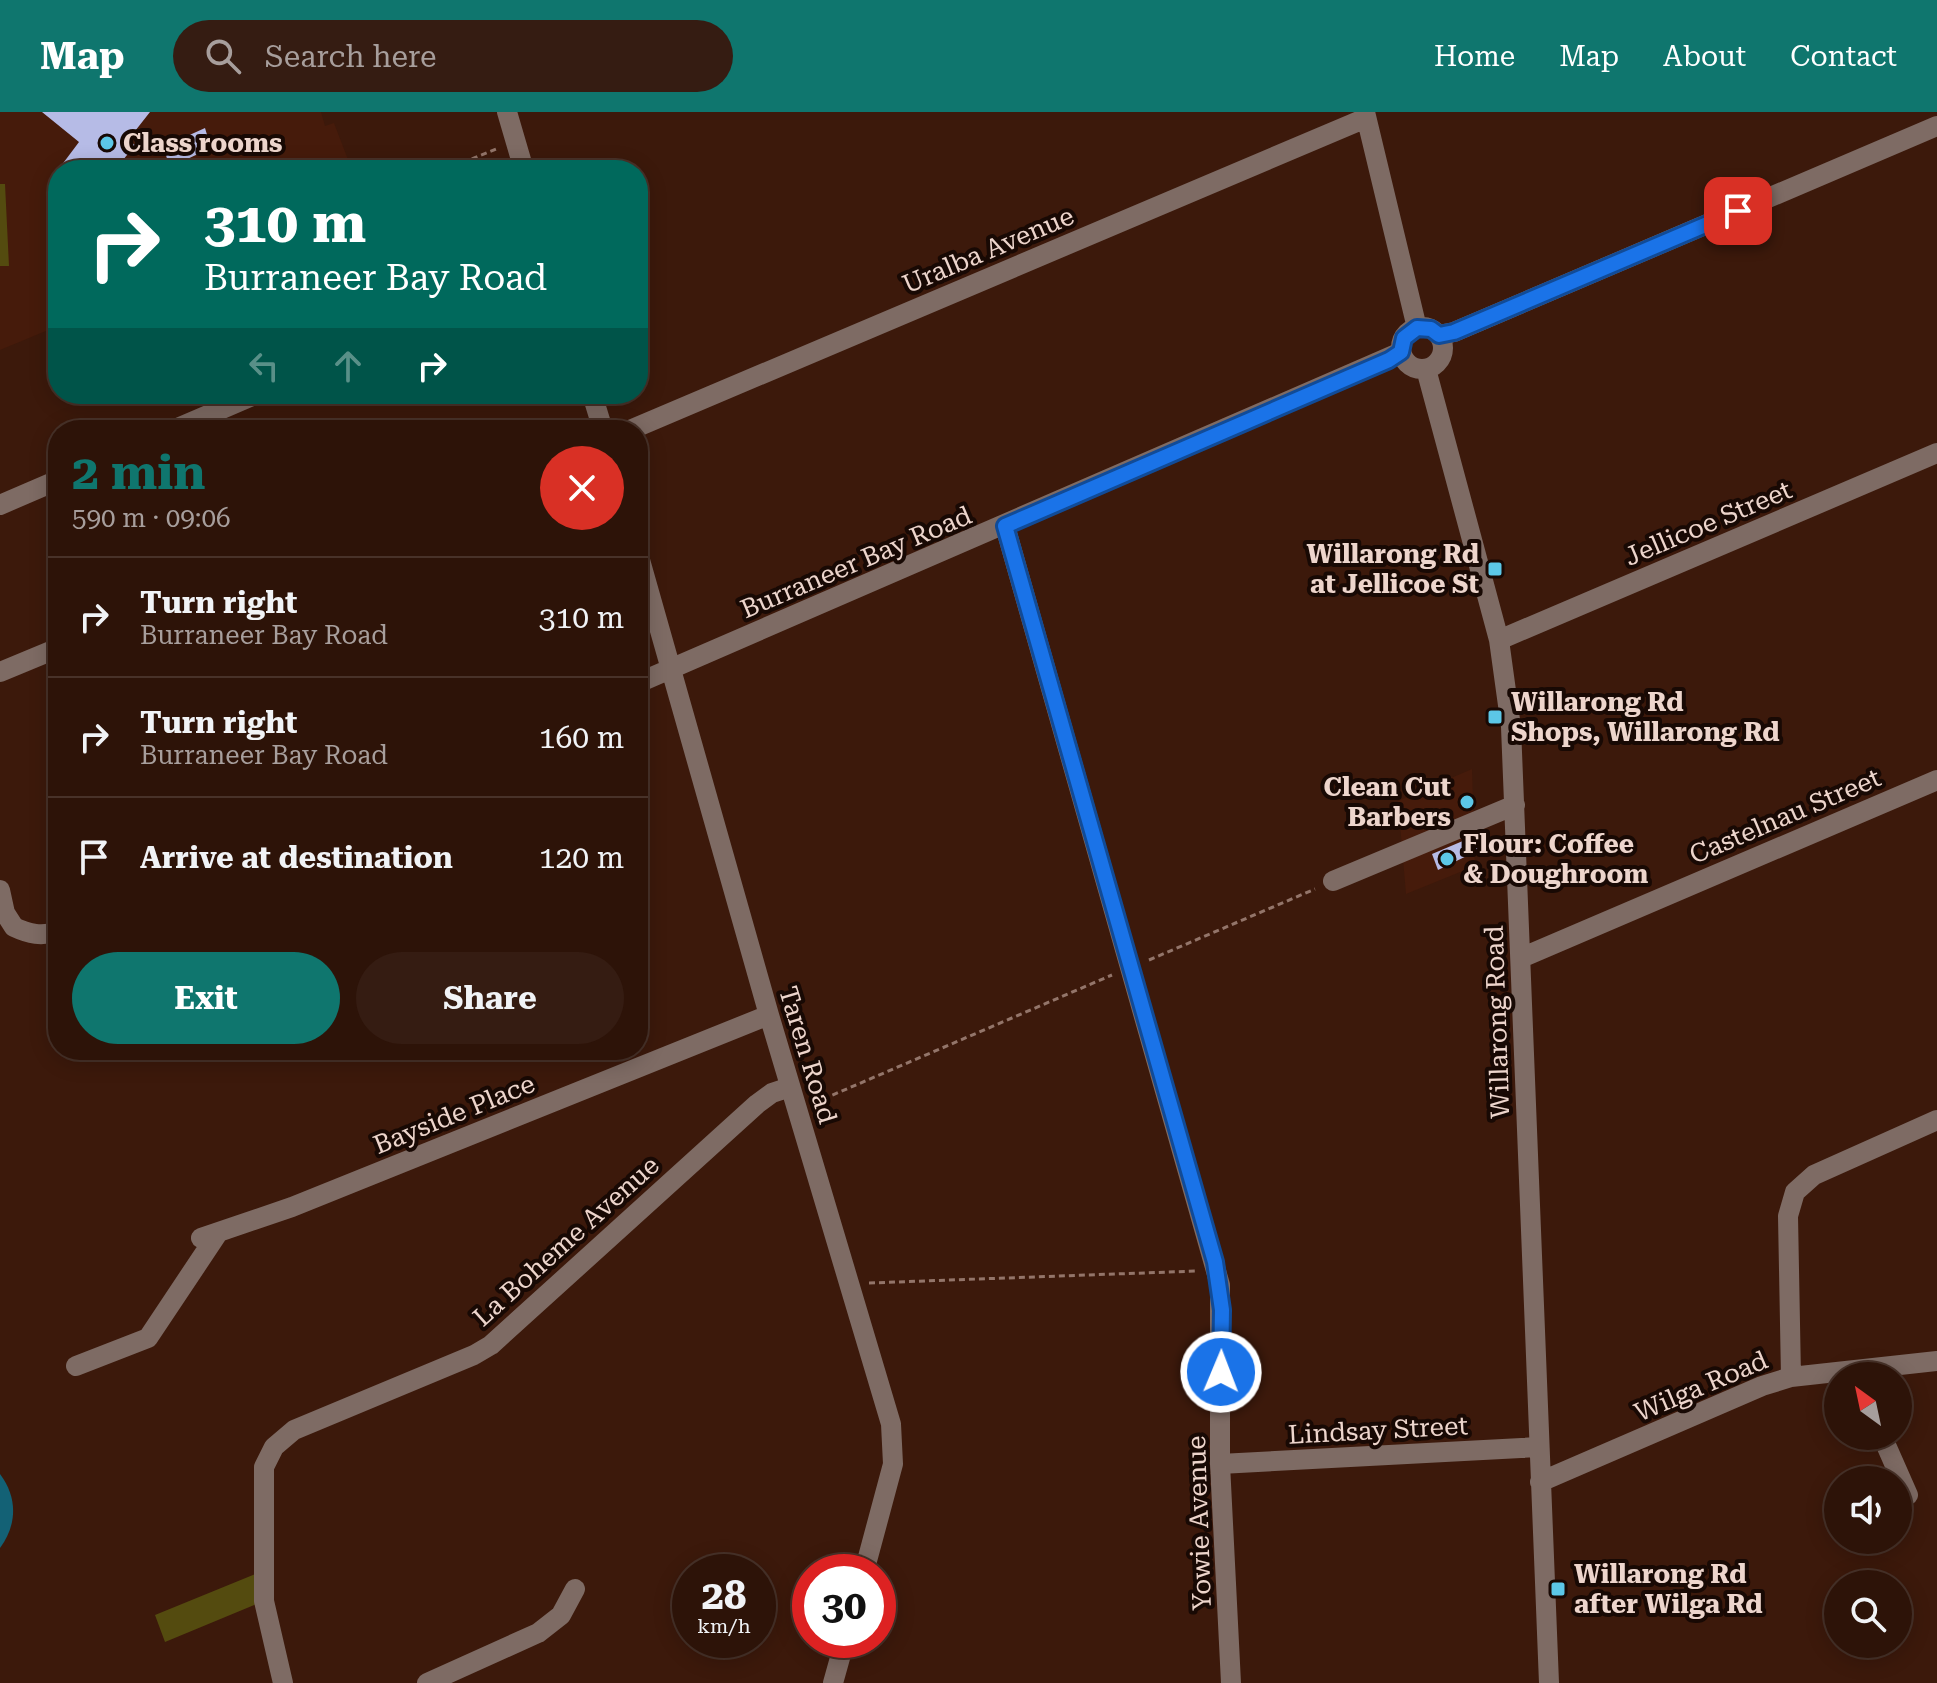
<!DOCTYPE html>
<meta charset="utf-8">
<style>
body{margin:0;font-family:"Roboto Serif",serif;background:#351c12;color:#f1f3f6;height:100vh;display:flex;flex-direction:column;font-size:30px;white-space:nowrap}
*{box-sizing:border-box;margin:0}
p{font-size:26px;color:#a79e9c}
.icon{flex:none;width:44px;height:44px;fill:none;stroke:currentColor;stroke-width:2;stroke-linecap:round;stroke-linejoin:round}
.map{position:relative;flex:1;overflow:hidden}
.sheet{position:absolute;left:48px;top:308px;width:600px;height:640px;display:flex;flex-direction:column;background:#2d1308;border-radius:32px;box-shadow:0 4px 20px #0003,0 0 0 2px #483229}
.sheet>*{flex:none}
.guide{position:absolute;left:48px;top:48px;width:600px;height:244px;border-radius:32px;box-shadow:0 4px 20px #0003,0 0 0 2px #483229;background:#00695c;color:#fff;overflow:hidden}
.needle{width:52px;rotate:327deg}
.controls{position:absolute;left:1824px;top:1250px;display:grid;gap:16px}
.controls a{display:grid;place-items:center;width:88px;height:88px;border-radius:50%;background:#2d1308;box-shadow:0 4px 20px #0003,0 0 0 2px #483229;font-size:40px}
.speed{position:absolute;left:672px;top:1442px;display:flex;gap:16px;font-size:40px;font-weight:700;text-align:center}
.speed>*{display:grid;place-content:center;width:104px;height:104px;border-radius:50%;background:#2d1308;box-shadow:0 4px 20px #0003,0 0 0 2px #483229;line-height:1}
.speed small{font-size:20px;font-weight:400}
.speed .limit{border:12px solid #d22;background:#fff;color:#111}
.pin{position:absolute;display:grid;place-items:center;width:68px;height:68px;color:#fff;margin:-34px;border-radius:16px;box-shadow:0 4px 12px #0006}
.me{position:absolute;width:88px;margin:-44px;rotate:1deg;stroke-linejoin:round;filter:drop-shadow(0 0 6px #0008)}
.turn{display:flex;align-items:center;gap:28px;height:168px;padding:0 24px;font-size:36px}
.turn .icon{width:104px;height:104px;stroke-width:2.5}
.turn b{display:block;font-size:56px;line-height:68px}
.lanes{display:flex;align-items:center;height:76px;padding:0 24px;background:#0003;justify-content:center;gap:40px;direction:ltr}
.lanes .off{opacity:.35}
.round{display:grid;place-items:center;flex:none;width:84px;height:84px;border-radius:42px;background:#351c12}
.headline{display:flex;align-items:center;justify-content:space-between;height:136px;padding:0 24px}
h1{font-size:48px;font-weight:700;line-height:60px;color:#0f766e}
.button{display:flex;gap:16px;margin-top:auto;padding:16px 24px}
.button a{flex:1;height:92px;border-radius:48px;background:#0f766e;color:#fff;font-size:32px;font-weight:700;line-height:92px;text-align:center}
.button a+a{background:#351c12;color:#f1f3f6}
ul{padding:0;list-style:none}
li{display:flex;align-items:center;gap:24px;height:120px;padding:0 24px;border-top:2px solid #483229}
li div{flex:1}
li b{display:block;font-size:30px}
li em{font-style:normal}
header{display:flex;align-items:center;gap:48px;box-sizing:border-box;height:112px;padding:0 40px;background:#0f766e;color:#fff}
header strong{font-size:38px}
nav{display:flex;gap:44px;margin-inline-start:auto;font-size:28px}
.search{width:560px;height:72px;background:#351c12;display:flex;align-items:center;gap:20px;box-sizing:border-box;padding:0 28px;border-radius:44px;color:#a79e9c;font-size:30px}
.map>svg:first-child{display:block}
</style>
<header>
<strong>Map</strong>
<div class="search"><svg class="icon" aria-label="search" viewBox="0 0 24 24"><circle cx="10" cy="10" r="6"/><path d="M15 15l6 6"/></svg>Search here</div>
<nav><a>Home</a><a>Map</a><a>About</a><a>Contact</a></nav>
</header>
<div class="map">
<svg width="1937" height="1571" viewBox="0 0 1937 1571">
<rect width="100%" height="100%" fill="#3c190b"/>
<!-- built -->
<path fill="#461b0b" d="M0,0h321l4,14 9,-3 18,47h-294v156l-58,24z
M1472,657l3,97 -69,28 -8,-93z"/>
<!-- green -->
<path fill="#544b0f" d="M0,72h5l4,82h-9z
M263,1459l1,30 -99,41 -10,-27z"/>
<!-- water -->
<path fill="#136175" d="M0,1362c18,24 17,51 0,74z"/>
<!-- building -->
<path fill="#b6bbe6" d="M42,0h108l-22,28 7,5 -20,25h-57l21,-28z
M205,16l6,20 -41,19 -7,-20z
M1477,723l6,13 -45,22 -6,-16z"/>
<g fill="none" stroke-linecap="round" stroke-linejoin="round">
<!-- path -->
<path stroke="#93756a" stroke-width="3" stroke-dasharray="6 4" stroke-linecap="butt" d="M444,58l52,-21
M1149,848l166,-71
M814,991l298,-128
M869,1171l328,-12"/>
<!-- minor -->
<path stroke="#7e6b64" stroke-width="20" d="M507,0l17,58
M1365,0l52,216
M1401 236a21 21 0 1 1 42 0a21 21 0 1 1-42 0Z
M1439,223l15,-3 483,-206
M1426,257l73,271 12,87 38,956
M592,282l11,36
M173,318l84,-36
M630,318l736,-312
M0,393l58,-25
M1005,414l215,759v179l11,219
M638,441l131,462 122,409 2,40 -29,108
M1499,528l438,-187
M0,560l58,-24
M638,571l763,-331
M1333,769l182,-76
M0,778l5,23 9,14
M14,815c15,7 28,10 44,4
M1521,846l416,-178
M201,1126l91,-31 477,-192
M76,1254l72,-28 70,-105
M1791,1265l-3,-161 7,-24 19,-17 123,-55
M1882,1324l26,59
M1220,1352l318,-17
M1540,1370l222,-96 29,-9 146,-16
M283,1571l-19,-82v-134l10,-20 20,-17 180,-75 17,-10 266,-241 15,-11 18,-6
M427,1571l111,-50 23,-18 14,-26
M833,1571l12,-43"/>
</g>
<g fill="none" stroke-linecap="round" stroke-linejoin="round">
<defs>
<path id="route" d="M1221,1260l1,-62 -7,-48 -210,-736 384,-166 12,-8 3,-14 13,-10 14,1 8,6 15,-3 284,-121"/>
</defs>
<!-- route casing -->
<use href="#route" stroke="#114b97" stroke-width="20"/>
<!-- route -->
<use href="#route" stroke="#1a73e8" stroke-width="14"/>
</g>
<!-- markers -->
<g fill="#5cc7e7" stroke="#180904" stroke-width="3">
<circle cx="107" cy="31" r="8"/>
<rect x="1487" y="449" width="16" height="16" rx="4"/>
<rect x="1487" y="597" width="16" height="16" rx="4"/>
<circle cx="1467" cy="690" r="8"/>
<circle cx="1447" cy="747" r="8"/>
<rect x="1550" y="1469" width="16" height="16" rx="4"/>
</g>
<g text-anchor="middle" dominant-baseline="central" stroke-width="8" stroke-linejoin="round" paint-order="stroke">
<!-- poi labels -->
<g font-size="26" font-weight="bold" fill="#edd5cc" stroke="#180904" text-anchor="start">
<text x="123" y="31">Class rooms</text>
<text x="1479" y="442" text-anchor="end">Willarong Rd<tspan x="1479" dy="30">at Jellicoe St</tspan></text>
<text x="1511" y="590">Willarong Rd<tspan x="1511" dy="30">Shops, Willarong Rd</tspan></text>
<text x="1451" y="675" text-anchor="end">Clean Cut<tspan x="1451" dy="30">Barbers</tspan></text>
<text x="1463" y="732">Flour: Coffee<tspan x="1463" dy="30">&amp; Doughroom</tspan></text>
<text x="1574" y="1462">Willarong Rd<tspan x="1574" dy="30">after Wilga Rd</tspan></text>
</g>
<!-- street labels -->
<g font-size="26" fill="#edd5cc" stroke="#180904">
<text transform="translate(988 138) rotate(-23)">Uralba Avenue</text>
<text transform="translate(1708 411) rotate(-23)">Jellicoe Street</text>
<text transform="translate(856 450) rotate(-23)">Burraneer Bay Road</text>
<text transform="translate(1785 704) rotate(-23)">Castelnau Street</text>
<text transform="translate(1497 910) rotate(-92)">Willarong Road</text>
<text transform="translate(808 943) rotate(73)">Taren Road</text>
<text transform="translate(454 1002) rotate(-22)">Bayside Place</text>
<text transform="translate(566 1129) rotate(-42)">La Boheme Avenue</text>
<text transform="translate(1701 1274) rotate(-23)">Wilga Road</text>
<text transform="translate(1378 1318) rotate(-3)">Lindsay Street</text>
<text transform="translate(1199 1411) rotate(-92)">Yowie Avenue</text>
</g>
</g>
</svg>
<div class="controls">
<a><svg class="needle" viewBox="-14 -14 28 28"><path d="M0-13l5 13h-10z" fill="#e53935"/><path d="M0 13l5-13h-10z" fill="#a79e9c"/></svg></a>
<a><svg class="icon" aria-label="sound" viewBox="0 0 24 24"><path d="M4 9h4l5-4v14l-5-4H4zM17 9q2 3 0 6"/></svg></a>
<a><svg class="icon" aria-label="search" viewBox="0 0 24 24"><circle cx="10" cy="10" r="6"/><path d="M15 15l6 6"/></svg></a>
</div>
<div class="speed"><div>28<small>km/h</small></div><div class="limit">30</div></div>
<div class="pin" style="left:1738px;top:99px;background:#d93025"><svg class="icon" aria-label="arrive" viewBox="0 0 24 24"><path d="M6 21V4h12l-3 4 3 4H6"/></svg></div>
<svg class="me" style="left:1221px;top:1260px" viewBox="-20 -20 40 40"><circle r="17" fill="#1a73e8" stroke="#fff" stroke-width="3"/><path d="M0-11L8 9 0 5-8 9z" fill="#fff"/></svg>
<div class="guide">
<div class="turn"><svg class="icon" aria-label="right" viewBox="0 0 24 24"><path d="M7 20v-9h11M14 6l5 5-5 5"/></svg><div><b>310 m</b>Burraneer Bay Road</div></div>
<div class="lanes"><svg class="icon off" aria-label="left" viewBox="0 0 24 24"><path d="M17 20v-9H6M10 6l-5 5 5 5"/></svg><svg class="icon off" aria-label="ahead" viewBox="0 0 24 24"><path d="M12 20V5M6 11l6-6 6 6"/></svg><svg class="icon" aria-label="right" viewBox="0 0 24 24"><path d="M7 20v-9h11M14 6l5 5-5 5"/></svg></div>
</div>
<section class="sheet">
<div class="headline"><div><h1>2 min</h1><p>590 m · 09:06</p></div><a class="round" style="background:#d93025;color:#fff"><svg class="icon" aria-label="close" viewBox="0 0 24 24"><path d="M6 6l12 12M18 6L6 18"/></svg></a></div>
<ul>
<li><svg class="icon" aria-label="right" viewBox="0 0 24 24"><path d="M7 20v-9h11M14 6l5 5-5 5"/></svg><div><b>Turn right</b><p>Burraneer Bay Road</p></div><em>310 m</em></li>
<li><svg class="icon" aria-label="right" viewBox="0 0 24 24"><path d="M7 20v-9h11M14 6l5 5-5 5"/></svg><div><b>Turn right</b><p>Burraneer Bay Road</p></div><em>160 m</em></li>
<li><svg class="icon" aria-label="arrive" viewBox="0 0 24 24"><path d="M6 21V4h12l-3 4 3 4H6"/></svg><div><b>Arrive at destination</b></div><em>120 m</em></li>
</ul>
<div class="button"><a>Exit</a><a>Share</a></div>
</section>
</div>
